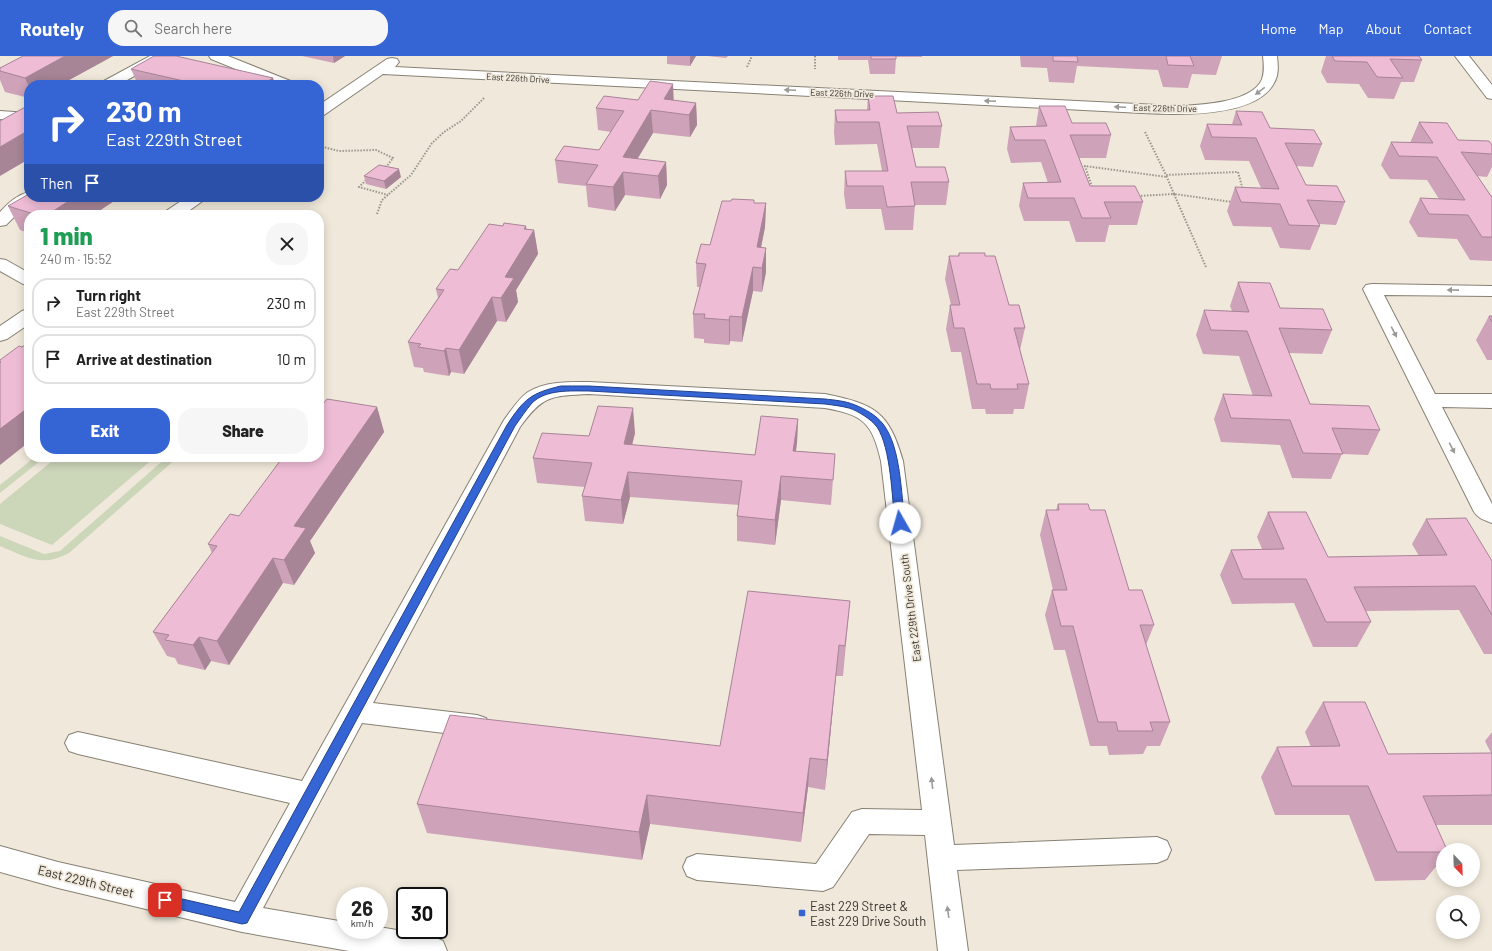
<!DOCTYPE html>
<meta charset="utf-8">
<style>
body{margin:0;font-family:Barlow,sans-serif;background:#f6f6f6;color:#222;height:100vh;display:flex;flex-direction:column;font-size:15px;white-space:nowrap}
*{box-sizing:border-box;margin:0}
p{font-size:13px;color:#767676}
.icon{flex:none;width:22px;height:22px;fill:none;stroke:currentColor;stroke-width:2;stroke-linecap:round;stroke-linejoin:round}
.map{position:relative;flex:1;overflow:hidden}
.sheet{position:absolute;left:24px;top:154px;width:300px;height:252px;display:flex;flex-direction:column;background:#fff;border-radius:16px;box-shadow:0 2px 10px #0003}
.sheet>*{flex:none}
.guide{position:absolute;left:24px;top:24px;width:300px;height:122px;border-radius:16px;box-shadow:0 2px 10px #0003;background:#3565d5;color:#fff;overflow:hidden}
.needle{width:26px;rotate:157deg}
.tools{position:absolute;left:1436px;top:787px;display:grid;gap:8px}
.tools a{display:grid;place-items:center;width:44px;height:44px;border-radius:50%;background:#fff;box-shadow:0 2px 10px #0003;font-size:20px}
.speed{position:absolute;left:336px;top:831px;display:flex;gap:8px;font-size:20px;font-weight:700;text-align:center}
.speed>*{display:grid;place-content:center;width:52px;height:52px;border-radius:50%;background:#fff;box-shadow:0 2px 10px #0003;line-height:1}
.speed small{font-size:10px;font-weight:400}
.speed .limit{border:2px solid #111;border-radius:6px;background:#fff;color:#111}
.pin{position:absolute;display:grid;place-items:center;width:34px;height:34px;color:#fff;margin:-17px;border-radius:8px;box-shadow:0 2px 6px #0006}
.me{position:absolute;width:44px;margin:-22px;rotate:353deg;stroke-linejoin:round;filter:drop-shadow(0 0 3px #0008)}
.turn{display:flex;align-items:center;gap:14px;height:84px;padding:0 16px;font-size:18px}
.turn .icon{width:52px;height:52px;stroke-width:2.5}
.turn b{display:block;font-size:28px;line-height:34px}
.then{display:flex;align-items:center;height:38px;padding:0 16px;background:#0003;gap:8px;font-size:15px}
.round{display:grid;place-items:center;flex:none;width:42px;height:42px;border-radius:16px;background:#f6f6f6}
.headline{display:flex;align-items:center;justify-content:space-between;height:68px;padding:0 16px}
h1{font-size:24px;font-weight:800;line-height:30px;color:#1e9e55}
.action{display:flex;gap:8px;margin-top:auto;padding:8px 16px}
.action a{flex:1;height:46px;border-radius:16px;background:#3565d5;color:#fff;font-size:16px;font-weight:800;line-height:46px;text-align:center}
.action a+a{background:#f6f6f6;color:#222}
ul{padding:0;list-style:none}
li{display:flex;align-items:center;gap:12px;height:50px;margin:0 8px 6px;padding:0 8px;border:2px solid #e0e0e0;border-radius:16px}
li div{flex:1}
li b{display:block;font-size:15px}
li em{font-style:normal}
header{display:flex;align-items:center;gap:24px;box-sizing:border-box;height:56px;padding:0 20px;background:#3565d5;color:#fff}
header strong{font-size:19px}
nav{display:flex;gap:22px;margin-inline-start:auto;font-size:14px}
.search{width:280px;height:36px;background:#f6f6f6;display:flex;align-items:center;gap:10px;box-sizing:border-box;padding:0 14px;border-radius:16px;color:#767676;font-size:15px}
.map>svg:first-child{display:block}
</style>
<header>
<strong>Routely</strong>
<div class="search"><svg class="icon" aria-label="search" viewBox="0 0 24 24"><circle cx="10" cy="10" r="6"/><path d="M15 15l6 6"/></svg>Search here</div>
<nav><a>Home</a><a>Map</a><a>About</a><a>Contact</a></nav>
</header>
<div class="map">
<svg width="1492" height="895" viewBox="0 0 1492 895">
<rect width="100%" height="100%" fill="#f0e9db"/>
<!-- green -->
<path fill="#ccd6b9" d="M35,401h10l-45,36v-8z
M57,401h98l-103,88 -52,-21v-20z
M167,401h11l-109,96c-28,15 -42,4 -69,-7v-10l44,18 16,-3z"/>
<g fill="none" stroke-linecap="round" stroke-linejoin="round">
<defs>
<path id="minor" d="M150,0h17l-2,3 -47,26h-18l2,-3z
M209,0h19l65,26 2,3h-20l-64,-26z
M1263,0h14c1,9 2,19 -3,27 -18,35 -97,32 -132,30l-759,-39 -59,41 -5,1v-11l68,-46 5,-1 5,1 2,3 -4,5 783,39c22,-1 68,-3 82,-23 5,-7 4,-18 3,-27z
M1455,0h14l23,29v14l-5,-1z
M0,55l29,2v10l-29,-4z
M29,136v5h8l-2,3 -14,10 -15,15 -6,1v-14c8,-9 17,-17 29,-20z
M187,141h19l-2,3 -21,15h-19l2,-4z
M0,203l6,1 23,13v12l-6,-1 -23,-13z
M1372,228l120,2v10l-108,-1 51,99h57v14l-50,-1 50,97v19c-8,-3 -15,-5 -19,-13l-110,-221 3,-4z
M29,253v15l-22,15 -7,2v-15l22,-15z
M589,326l236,12c49,10 64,17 78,67l51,384 203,-8 10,4 4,9 -4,9 -10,4 -200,7 11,81h-30l-13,-116 -56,-1 -36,53 -10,4 -126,-11 -10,-4 -4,-9 4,-9 10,-4 119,10 36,-52 10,-3 60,1 -41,-349c-9,-38 -17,-46 -56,-53l-236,-14c-38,2 -46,1 -69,33l-147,276 104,12 9,3 4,8 -4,8 -9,3 -115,-14 -99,185 82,14v8h34v-3l53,9 11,5 4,10h-98l-107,-19 -184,-44 -58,-16v-26l58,16 177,40 55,-99 -212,-49 -9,-3 -4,-8 4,-8 9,-3 224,49 202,-361c7,-9 14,-21 24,-28 18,-11 41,-10 61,-10z"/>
</defs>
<!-- minor casing -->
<use href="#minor" stroke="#878174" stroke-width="2"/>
<!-- path -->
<path stroke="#9a958b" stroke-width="2" stroke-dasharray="1.5 1.5" stroke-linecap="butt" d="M815,0v13
M747,11l5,-11
M1145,76l21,43 72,-3 5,18
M319,90l20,5 37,-1 17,8 -6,8 -4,2
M366,124l-7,7 29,8
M1092,131l-7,-21 82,11
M1138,140l36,-2 -8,-19
M377,158l5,-14 29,-25 21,-32 12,-11 17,-11 24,-24
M1206,211l-32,-73 58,8"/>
<!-- minor -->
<use href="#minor" fill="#fff" fill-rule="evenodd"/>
</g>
<!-- wall -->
<path fill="#cea2b8" d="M23,0h90l-53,29h-31v13l-24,-6 -5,-12v-12z
M302,0h43l-11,7z
M667,0h29l-6,10 -23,-2z
M707,0h21l-2,2z
M838,0h84v1h-26l-1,17h-25l-2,-14h-30z
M1020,0h202l-6,19 -24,-1 -4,14 -25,-1 -5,-17 -81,-4 -3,17 -25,-1 -2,-14 -26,-1z
M1326,0h93l3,4 -8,22h-13l-7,17 -26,-1 -9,-14 -32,-1 -6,-11z
M131,13l142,9 2,7h-137z
M868,40l29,17 45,13 -3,22h-27l4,19 33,15 -3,23h-31l-2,25h-28l-4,-21h-35l-2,-15 1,-23h37l-5,-27 -42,1 -1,-13 1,-22h32z
M638,44l36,1 22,2 1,22 -7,12 -37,-4 -16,26 29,3 1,23 -7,14 -35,-4 -10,16 -27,-4 -2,-21 -28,-3 -3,-23 44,-10 12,-18 -13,-2 -2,-22z
M1039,50l33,17 39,12 -5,23h-27l11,28 53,16 -6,23h-28l-4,17h-29l-7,-21h-45l-5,-15 4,-23h25l-7,-21 -30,1 -4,-14 3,-22 26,-1z
M1236,55l34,17 52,16 -9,23 -17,-1 10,19 39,17 -9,23 -17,-1 1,2 -10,24 -30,-2 -9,-21 -38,-1 -6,-15 8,-24 26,1 -12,-27 -44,-1 -5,-14 7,-22h25z
M1419,66l39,18 34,5v22l-5,10 -10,-1 14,20h1v65l-22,-1 -13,-21 -39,-2 -9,-15 11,-24 19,1 -12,-19 -37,-1 -9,-14 10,-23 19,1z
M364,120l37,1 -15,12 -20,-5z
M29,141h91l-27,18h-64v18l-9,-3 -12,-24z
M754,144v3h12l-1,24 -4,21 5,24 -4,20 -9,-1 -11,51 -12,-1 -1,4 -25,-2v-4l-10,-1 -1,-24 7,-27h-3l-1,-24 14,-18 21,-44z
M526,173l8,1 4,24 -22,36 2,12 -12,20 -9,-1 -33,53 -13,-2 -2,4 -25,-4 -1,-4 -9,-1 -6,-25 30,-44 -2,-9 22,-19z
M959,197l26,3 24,49 16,23 -5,22 9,34 -5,25h-10l-1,5h-27l-1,-5h-13l-11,-57h-10l-5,-23 4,-24h1l-6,-26 4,-23h9z
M1238,226l42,26 52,22 -10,24 -33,-1 21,51 70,26 -12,25 -26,-1 -11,25 -39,-1 -12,-33 -59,-3 -7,-23 9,-25 30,2 -14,-40 -36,-2 -7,-19 8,-25 28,1 -2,-5z
M1489,260h3v44h-5l-11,-20z
M377,351l7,25 -74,109 5,12 -21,32 -11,-2 -54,82 -18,-4 -6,9 -27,-6 -3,-6 -8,-2 -14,-24 59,-79 -4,-9z
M798,363l-1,24 -1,8 39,3 -4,51 -50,-5 -6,45 -38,-4v-25l2,-11 -109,-8 -7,27 -38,-3 -3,-25 3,-9 -48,-4 -4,-25 56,-22 46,-3 -3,12 123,10z
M1058,448l32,6 39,80 25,35 -8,20 24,77 -10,24h-13l-4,8 -34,1 -2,-9h-17l-25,-96h-11l-9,-35 7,-25h1l-13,-55 6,-25h10z
M1268,456l60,45 91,-1 -7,-12 14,-25 66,42v93h-8l-25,-44 -93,1 5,11 -14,25h-44l-19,-44 -62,1 -12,-29 11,-25 31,-1 -5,-12z
M850,545l-7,75h-7l-11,114 -17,-3 -7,55 -151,-18 -8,36 -215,-27 -10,-29 303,-58z
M1323,646l65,52 103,-1 -6,-12 7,-9v93h-56l7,25v8l-18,22 -50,1 -26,-66h-74l-14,-38 16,-30h34l-6,-15z"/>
<!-- shaded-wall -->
<path fill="#a78496" d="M65,0h48l-53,29h-31v2l-4,-9z
M333,0h12l-11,7z
M690,0h6l-6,10z
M273,22l2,7h-13z
M673,28l1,22 -10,-7z
M696,47l1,22 -7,12 -1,-22z
M651,54l2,23 -24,40 -6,-16z
M29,74v29l-29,17v-29z
M666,106l1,23 -7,14 -2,-23z
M399,113l2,8 -15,12 -2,-8z
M623,116l2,23 -10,16 -2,-24z
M75,141h45l-27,18h-46z
M766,147l-1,24 -8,40v-20z
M526,170l2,15 6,-11 4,24 -22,36 2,12 -12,20 -5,-24 4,-21 19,-48z
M766,192v24l-4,20v-24z
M753,211v24l-11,51v-25z
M492,241l5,24 -33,53 -5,-24z
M730,260v25l-1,4v-25z
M446,292l5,24 -2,4 -5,-25z
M29,351v35l-29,23v-36z
M377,351l7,25 -74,109 5,12 -21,32 -10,-25 10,-34z
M633,352l2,25 -9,36 -2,-25z
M798,363l-1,24 -5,33 1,-25z
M628,416l2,25 -7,27 -2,-24z
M781,420v24l-6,45v-25z
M273,502l10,25 -54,82 -12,-24z
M199,581l12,24 -6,9 -12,-25z
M839,589l-3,31 -11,114 2,-30z
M810,702l-2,29 -7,55 2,-29z
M647,739l3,29 -8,36 -3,-28z"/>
<!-- building -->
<path fill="#efbcd6" stroke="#a78496" d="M23,0h42l-40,22 -25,-7v-3z
M154,0h22l97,22 -11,7h-61l-70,-16z
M871,0h25v3h-25z
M1053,0h24l1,6 -25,-1z
M1166,0h24l4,10 -26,-1z
M1332,0h87l3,4 -32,-1 13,19 -26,-1 -10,-15 -32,-1z
M650,25l23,3 -9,15 32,4 -7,12 -38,-5 -28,47 43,5 -8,14 -35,-4 -10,15 -27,-3 12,-19 -43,-5 9,-14 35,4 25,-39 -28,-3 8,-12 34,4z
M868,40h25l4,17 41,-1 4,14h-35l9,41h29l4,15h-38l4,24 -28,1 -4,-21h-36l-2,-15h43l-9,-49h-42l-2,-12h35z
M29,49v25l-29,17v-26z
M1039,50h26l7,17h34l5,12h-41l20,51h45l8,16h-39l7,16h-29l-8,-20h-46l-5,-15 38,-1 -16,-42h-30l-5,-13 37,-1z
M1236,55l26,1 8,16 44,2 8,14 -37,-1 21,42 31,1 8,16 -38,-2 13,26 -31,-1 -9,-21 -39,-2 -6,-15 44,2 -23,-51 -44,-1 -5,-13 35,1z
M1419,66l28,1 11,17 31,1 3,4v9l-31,-2 30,44h1v41h-10l-14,-22 -39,-1 -9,-16 45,2 -28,-43 -38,-1 -8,-14 42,1z
M379,109l20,4 -15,12 -20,-5z
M29,138v3h46l-28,18h-10l-29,-9z
M732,143l22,1v3h12l-9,44 9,1 -4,20 -9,-1 -11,50 -12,-1 -1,4 -25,-2 1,-4h-12l13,-50 -10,-1 5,-19 9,1 12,-44h9z
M504,167l22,3 -2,3 10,1 -29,47 9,1 -13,20 -9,-1 -33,53 -13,-2 -2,3 -26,-4 3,-3 -13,-2 36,-52 -8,-1 14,-20 8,1 31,-46 14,2z
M959,197h26v3h10l14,49h10l6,23h-11l15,56h-12l1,5h-27l-1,-5h-13l-13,-56h-10l-4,-23h10l-11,-49h10z
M1238,226l32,1 10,25 43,1 9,21 -53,-2 31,76 59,2 11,24 -48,-2 11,26 -40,-1 -13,-33 -59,-2 -8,-24 49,2 -25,-65 -36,-1 -7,-20 45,2z
M1489,260h3v6z
M29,286v65l-29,22v-66l1,-1h-1v-2l19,-14 3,1z
M327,343l50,8 -83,119 12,2 -22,32 -11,-2 -56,83 -18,-4 -6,8 -28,-5 4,-5 -16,-3 64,-86 -9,-2 22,-30 9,2 44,-59h36v-48z
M598,350l35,2 -9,36 131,11 6,-39 37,3 -5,32 42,3 -2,26 -52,-4 -6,44 -38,-4 5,-35 -114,-9 -7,28 -39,-4 10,-33 -59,-5 9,-25 47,3z
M1058,448h30l2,6h15l24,80h13l12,35h-14l30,97h-20l3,9h-35l-2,-9h-18l-25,-96h-12l-9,-36h15l-21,-80h13z
M1268,456h38l22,45 119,-2 -21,-36 40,-1 26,43v54l-17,-29 -121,1 17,35h-45l-20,-43h-63l-12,-29 53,-1z
M748,535l102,10 -5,45 -6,-1 -12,115 -17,-2 -7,55 -156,-18 -8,37 -222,-28 33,-89 270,31z
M1323,646h42l23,52 104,-1v42l-69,1 24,54h-4v2h-46l-29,-66h-76l-15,-39 63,-1z"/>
<!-- one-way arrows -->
<defs><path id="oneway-solid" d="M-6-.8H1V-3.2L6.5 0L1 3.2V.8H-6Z"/></defs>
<g fill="#9b9a97">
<use href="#oneway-solid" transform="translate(790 34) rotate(-177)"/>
<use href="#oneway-solid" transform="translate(1260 35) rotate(143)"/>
<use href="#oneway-solid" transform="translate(990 45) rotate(-177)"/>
<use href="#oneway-solid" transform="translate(1120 51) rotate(-178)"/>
<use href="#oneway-solid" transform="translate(1453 234) rotate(-179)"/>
<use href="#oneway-solid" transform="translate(1394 276) rotate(63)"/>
<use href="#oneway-solid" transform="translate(1452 392) rotate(63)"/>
<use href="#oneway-solid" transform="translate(932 727) rotate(-97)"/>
<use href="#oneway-solid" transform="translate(948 856) rotate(-98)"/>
</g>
<!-- route -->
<path fill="#3565d5" stroke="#22428a" d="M561,330h28l236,13c9,1 21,2 30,6 10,4 21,10 28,19 18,23 18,70 22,99l-5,4 -5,-4c-3,-25 -4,-75 -18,-96 -6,-8 -19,-16 -28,-19 -8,-2 -16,-3 -24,-4l-236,-13c-18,0 -43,-2 -57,12 -6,7 -12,16 -17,23l-268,497 -5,1 -81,-19 -2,-5 2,-4 4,-1 74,17 268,-487c17,-26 24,-32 54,-39z"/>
<!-- markers -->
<rect fill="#3565d5" stroke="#f0e9db" stroke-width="1.5" x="798" y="853" width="8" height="8" rx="2"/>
<g text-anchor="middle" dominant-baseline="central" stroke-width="3.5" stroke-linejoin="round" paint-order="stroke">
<!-- far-street labels -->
<g font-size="9" fill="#37342f" stroke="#f0e9db">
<text transform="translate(518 22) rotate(3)">East 226th Drive</text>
<text transform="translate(842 37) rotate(2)">East 226th Drive</text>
<text transform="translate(1165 52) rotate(1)">East 226th Drive</text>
</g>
<!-- street labels -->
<g font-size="11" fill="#37342f" stroke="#f0e9db">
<text transform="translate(910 552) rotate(-97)">East 229th Drive South</text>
</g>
<!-- near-street labels -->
<g font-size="13" fill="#37342f" stroke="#f0e9db">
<text transform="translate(86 825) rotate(14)">East 229th Street</text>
</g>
<!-- near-poi labels -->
<g font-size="13" fill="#37342f" stroke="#f0e9db" text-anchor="start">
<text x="810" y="850">East 229 Street &amp;<tspan x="810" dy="15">East 229 Drive South</tspan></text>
</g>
</g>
</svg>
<div class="tools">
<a><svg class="needle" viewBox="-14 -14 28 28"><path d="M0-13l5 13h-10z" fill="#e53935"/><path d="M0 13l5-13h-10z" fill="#767676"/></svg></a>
<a><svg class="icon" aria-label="search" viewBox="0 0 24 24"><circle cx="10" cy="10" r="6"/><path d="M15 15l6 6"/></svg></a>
</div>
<div class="speed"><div>26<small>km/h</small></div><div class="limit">30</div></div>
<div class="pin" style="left:165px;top:844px;background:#d93025"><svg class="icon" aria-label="arrive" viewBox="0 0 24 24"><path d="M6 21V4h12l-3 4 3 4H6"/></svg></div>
<svg class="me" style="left:900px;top:467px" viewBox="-20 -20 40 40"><circle r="19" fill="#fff"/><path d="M0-13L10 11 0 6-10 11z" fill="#3565d5"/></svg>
<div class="guide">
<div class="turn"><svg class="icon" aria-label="right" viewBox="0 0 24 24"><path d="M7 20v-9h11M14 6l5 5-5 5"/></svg><div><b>230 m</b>East 229th Street</div></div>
<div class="then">Then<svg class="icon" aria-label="arrive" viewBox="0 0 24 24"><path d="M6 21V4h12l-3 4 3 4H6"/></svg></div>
</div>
<section class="sheet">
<div class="headline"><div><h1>1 min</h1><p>240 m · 15:52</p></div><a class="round"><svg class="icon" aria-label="close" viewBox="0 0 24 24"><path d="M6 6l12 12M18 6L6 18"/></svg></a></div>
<ul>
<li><svg class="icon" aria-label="right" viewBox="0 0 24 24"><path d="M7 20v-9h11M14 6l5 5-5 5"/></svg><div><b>Turn right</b><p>East 229th Street</p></div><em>230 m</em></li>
<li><svg class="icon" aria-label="arrive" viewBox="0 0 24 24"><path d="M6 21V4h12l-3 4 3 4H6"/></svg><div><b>Arrive at destination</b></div><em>10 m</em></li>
</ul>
<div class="action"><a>Exit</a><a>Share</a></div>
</section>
</div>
